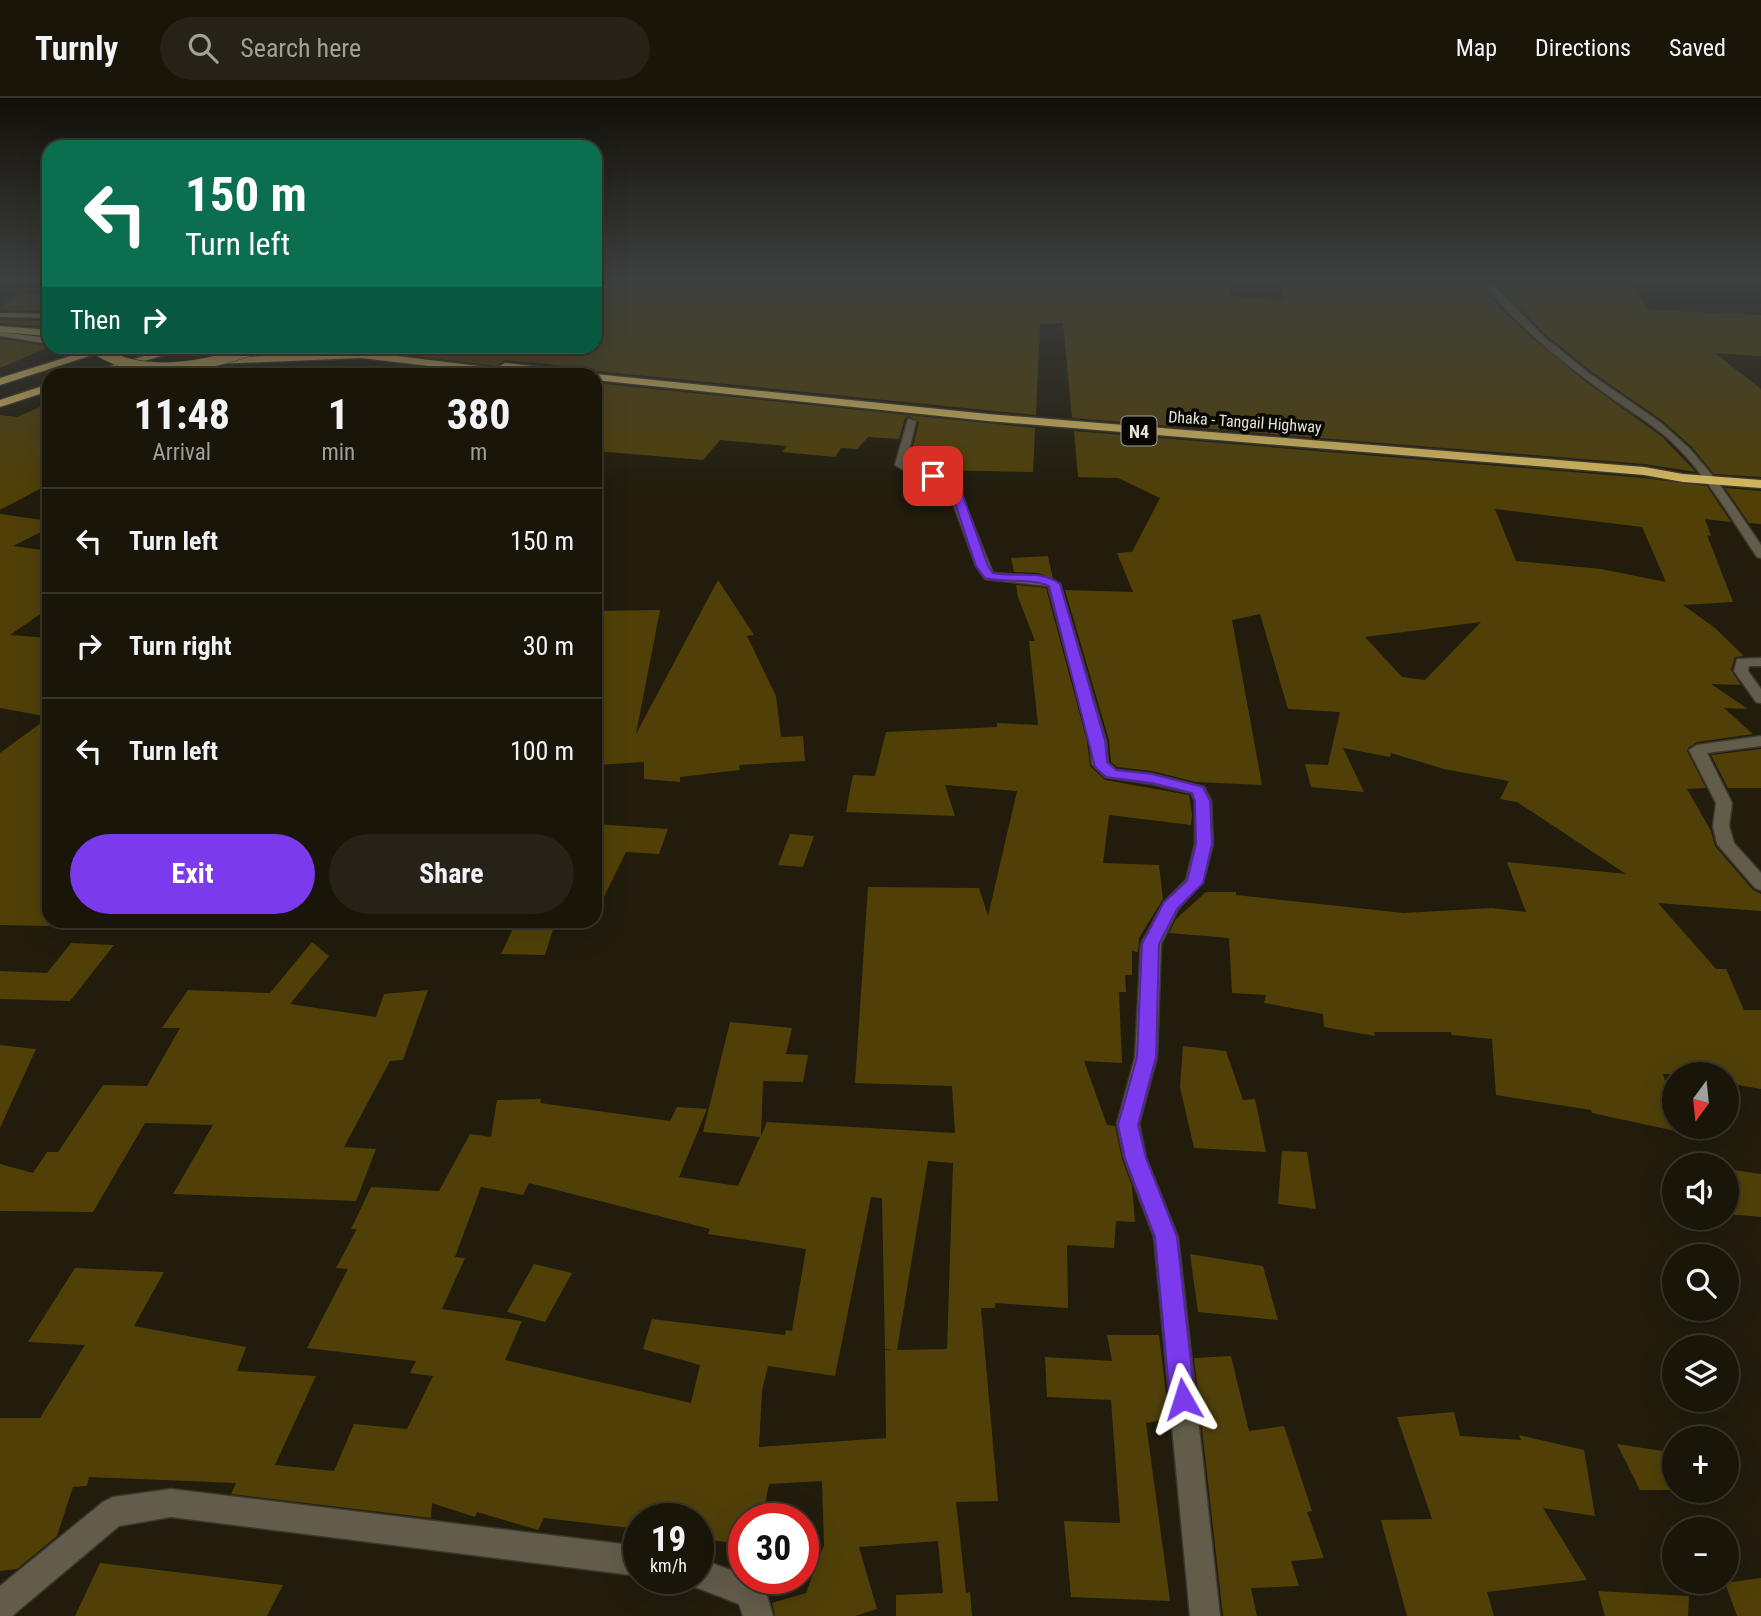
<!DOCTYPE html>
<meta charset="utf-8">
<style>
body{margin:0;font-family:"Roboto Condensed",sans-serif;background:#262217;color:#f1f3f6;height:100vh;display:flex;flex-direction:column;font-size:26px;white-space:nowrap}
*{box-sizing:border-box;margin:0}
p{font-size:23px;color:#9f9f9c}
.icon{flex:none;width:38px;height:38px;fill:none;stroke:currentColor;stroke-width:2;stroke-linecap:round;stroke-linejoin:round}
.map{position:relative;flex:1;overflow:hidden}
.details{position:absolute;left:42px;top:270px;width:560px;height:560px;display:flex;flex-direction:column;background:#191509;border-radius:21px;box-shadow:0 7px 28px #0002,0 0 0 2px #37342a}
.details>*{flex:none}
.top-card{position:absolute;left:42px;top:42px;width:560px;height:214px;border-radius:21px;box-shadow:0 7px 28px #0002,0 0 0 2px #37342a;background:#0b6e4f;color:#fff;overflow:hidden}
.needle{width:46px;rotate:195deg}
.buttons{position:absolute;left:1662px;top:964px;display:grid;gap:14px}
.buttons a{display:grid;place-items:center;width:77px;height:77px;border-radius:50%;background:#191509;box-shadow:0 7px 28px #0002,0 0 0 2px #37342a;font-size:35px}
.speed{position:absolute;left:623px;top:1405px;display:flex;gap:14px;font-size:35px;font-weight:700;text-align:center}
.speed>*{display:grid;place-content:center;width:91px;height:91px;border-radius:50%;background:#191509;box-shadow:0 7px 28px #0002,0 0 0 2px #37342a;line-height:1}
.speed small{font-size:18px;font-weight:400}
.speed .limit{border:10px solid #d22;background:#fff;color:#111}
.pin{position:absolute;display:grid;place-items:center;width:60px;height:60px;color:#fff;margin:-30px;border-radius:14px;box-shadow:0 4px 10px #0006}
.me{position:absolute;width:77px;margin:-38px;rotate:354deg;stroke-linejoin:round;filter:drop-shadow(0 0 5px #0008)}
.turn{display:flex;align-items:center;gap:24px;height:147px;padding:0 28px;font-size:32px}
.turn .icon{width:91px;height:91px;stroke-width:2.5}
.turn b{display:block;font-size:49px;line-height:60px}
.then{display:flex;align-items:center;height:66px;padding:0 28px;background:#0003;gap:14px;font-size:26px}
.eta{display:flex;justify-content:space-evenly;align-items:center;height:119px;text-align:center}
.eta b{font-size:42px;font-weight:700;line-height:49px}
.button{display:flex;gap:14px;margin-top:auto;padding:14px 28px}
.button a{flex:1;height:80px;border-radius:42px;background:#7c3aed;color:#fff;font-size:28px;font-weight:700;line-height:80px;text-align:center}
.button a+a{background:#262217;color:#f1f3f6}
ul{padding:0;list-style:none}
li{display:flex;align-items:center;gap:21px;height:105px;padding:0 28px;border-top:2px solid #37342a}
li div{flex:1}
li b{display:block;font-size:26px}
li em{font-style:normal}
header{display:flex;align-items:center;gap:42px;box-sizing:border-box;height:98px;padding:0 35px;background:#191509;border-bottom:2px solid #37342a}
header strong{font-size:33px}
nav{display:flex;gap:38px;margin-inline-start:auto;font-size:24px}
.search{width:490px;height:63px;background:#262217;display:flex;align-items:center;gap:18px;box-sizing:border-box;padding:0 24px;border-radius:38px;color:#9f9f9c;font-size:26px}
.map>svg:first-child{display:block}
</style>
<header>
<strong>Turnly</strong>
<div class="search"><svg class="icon" aria-label="search" viewBox="0 0 24 24"><circle cx="10" cy="10" r="6"/><path d="M15 15l6 6"/></svg>Search here</div>
<nav><a>Map</a><a>Directions</a><a>Saved</a></nav>
</header>
<div class="map">
<svg width="1761" height="1518" viewBox="0 0 1761 1518">
<rect width="100%" height="100%" fill="#211c0c"/>
<!-- green -->
<path fill="#3a2f0b" d="M317,270l36,3 -6,3h-132l7,-3z"/>
<!-- building -->
<path fill="#504008" fill-rule="evenodd" d="M595,179h169l-2,2 84,2 1,-4h333v6l50,3v12l53,2 -2,-20 60,3 -1,-6h135l29,35 32,29 50,41 75,54 35,36 -52,-8 -572,-46 -9,-95 -23,1 -4,91 -441,-44v-2l-90,-9 -8,6 -83,-10 17,-10h164z
M1622,179l28,33 111,5v41l-46,-3 46,36v88l-47,-3 -22,-27 -29,-26 -71,-49 -46,-37 -56,-57z
M17,197h32v16l-49,-1v-3z
M0,222l49,1v6l-49,-4z
M0,241l49,7v1l-49,21z
M397,267l83,9h-100z
M595,285l440,45 -2,44 -93,-2 -1,-12 -29,-1 9,-35 -10,-6 -4,2 -6,21 -31,-2 -11,12 -16,-1 -6,9 -53,-5 5,-6 -67,-6 -17,20 -108,-9z
M49,305v81l-49,26v-95l17,2z
M1074,333l570,47 63,8 24,36 -26,-3 6,17 -4,-1 26,67 -50,3 32,23 29,28 -9,1 -4,13 10,15 -30,-1 37,25 -24,-1 29,26 -56,8 -9,6 -1,3 19,37 -19,1 24,42 4,15 38,44 8,4v17l-103,-8 58,66h10l18,41h17v79l-34,-6v-9h-64l12,40v13h3l2,5 -88,-19 -1,-3 -95,-15 -4,-56 -40,-4 -1,-3h-77l1,4 -51,-9 -1,-13 -59,-11 2,-8 -34,-2 -3,-55 -60,-5 7,-14 30,-27h30v3l18,2 150,16 88,-5 34,4 -19,-50 119,12 -109,-72 -17,-3 9,-18 -65,-12 -53,-16 -1,4 -47,-9 21,44 -53,-5 -6,-23 23,1 12,-53 -52,-3 -28,-95 -28,6 30,165 -66,-3 -44,-11 -35,-4 -6,-5 -2,-22 -44,-150 68,2 -16,-39 15,-1 28,-54 -42,-20 -40,-1zM1495,411l147,18 24,55 -65,-13 -85,-8zM1481,524l-56,58 -23,-3 -37,-40z
M1725,390l36,3v33l-12,-1z
M0,416l49,7v7l-36,18 36,5v57l-39,27 39,3v79l-49,-9z
M1048,458l5,23 -15,-6 -24,-1 -3,-14z
M718,482l36,55 -7,1 29,60 5,41 22,-1 2,25 -66,4 1,5 -60,7v5l-36,-3v-17l-49,3v-154l65,-1 -24,124z
M1016,487l30,3 41,153 3,25 15,14 84,15 3,20 -1,10 -82,-10 -6,48 56,2 4,34 -24,39 -1,14 -6,-1v24h-7l1,17h-7l3,71 -38,-2 23,64 8,1 7,33 10,27 3,36 -19,-1 -2,27 -47,-3 1,63 -73,-5v5h-14l17,193 -42,1 10,91 4,-1 2,24h-76v-21l47,-2 -5,-52 -79,6 18,62 -22,7h-80l-3,-13 34,-10 18,-48 -2,-64 -53,3 -7,35h-18v26l-46,-7v-19h-59v10l-95,-11 -6,12 -61,-18 -2,5 -43,-14 -1,15 -200,-24 5,-11 -147,-6 -2,9 -14,1 -16,49 -40,33 -17,2v-153h40l45,-73 -57,-3 47,-74 89,4 -30,54 112,21 -9,24 79,5 -41,89 59,6 20,-47 53,5 26,-53 -23,-3 6,-12 -109,-13 41,-79 -12,-1 21,-39h-6l20,-42 68,4 31,-57 21,3 6,-37 44,-1 -1,4 130,18 7,-14 30,2 -28,68 59,9 22,-49 -57,-5 27,-110 62,6 -6,26 22,1 -5,27 -40,-1 -2,55 6,-14 188,11 -3,-47 -97,-3 13,-196 111,1 9,28 29,-125 -72,-6 10,31 -109,-4 7,-37 22,1 11,-44 111,-5v-4l41,2 -9,-84h6l-17,-44zM928,1063l25,2 -6,186 -50,1zM529,1085l181,46 -2,5 98,15 -14,82 -6,-1 -1,5 -133,-16 -9,30 57,16 -9,38 -186,-43 17,-39 -80,-12 23,-51 -10,-1 26,-70 42,8zM871,1099l11,1 3,151 7,1h-7l1,88 -127,9 3,-56 6,-25 67,10z
M49,619v209l-49,-1v-172z
M1761,651v39h-33l-17,-33z
M595,726l73,5 -9,25 -33,-2 -31,63z
M790,736l24,2 -11,31 -25,-2z
M517,822h39l-11,35 -44,-1z
M312,844l17,14 -39,48 86,13 8,-23 44,-4 -25,70 -13,1 -46,86 32,2 -20,52 -183,-7 40,-69 -68,-2 -52,89 -93,-1v-47l33,9 14,-21h11l45,-67 44,1 33,-58h-18l26,-38 82,3z
M71,845l43,2 -44,56 -70,-2v-28l47,2z
M0,947l36,4 -36,79z
M1183,948l43,5 17,49 12,-1 11,53 -72,-4 -14,-61z
M1282,1053l25,1 9,57 -38,-5z
M1727,1071l34,5v43l-34,-3z
M1190,1156l73,12 15,54 -80,-8z
M534,1166l38,9 -27,49 -38,-10z
M1107,1237h52l10,84 -23,4 24,178 -99,-4 -7,-76 56,2 -9,-123 -64,-3 -2,-40 67,4z
M1231,1258l18,75 35,-5 28,85 -5,1 17,46 -33,3 8,25 -48,2 6,28h-34l-29,-258z
M1454,1314l6,24 61,4 -2,-5 65,15 11,66 -52,-8 44,72 -100,12 7,24h-87l-26,-96 51,-1 -35,-102z
M1617,1346l52,8 6,15v23h-35z
M100,1465l183,22 -16,31h-192z
M1761,1480v38h-24l-12,-33z
M1598,1493l91,5 -1,20h-83z"/>
<g fill="none" stroke-linecap="round" stroke-linejoin="round">
<defs>
<path id="minor" d="M1478,179h8l58,60 46,37 71,49 29,26 28,33 43,63v13l-4,-1c-27,-40 -51,-83 -87,-117 -20,-18 -44,-31 -65,-47 -47,-34 -91,-70 -127,-116z
M908,321l8,2 -10,43 14,7 34,6 39,96 45,3 22,8 46,157 2,22 8,7 36,4 52,13 7,14 2,43 -10,38 -25,27 -17,35 -4,113 -18,67 7,34 32,79 42,379h-30l-36,-379 -30,-79 -7,-34 18,-67 6,-113 23,-42 22,-22 9,-36v-43l-4,-8 -39,-9 -47,-7 -13,-13 -2,-23 -42,-155 -63,-7 -9,-13 -31,-84 -32,-6 -18,-11z
M1761,560v8h-12l-1,5 13,18v14l-5,-1 -22,-31 3,-12z
M1761,638v10l-54,7 25,50 -3,23 5,17 27,30v17l-6,-2 -38,-44 -4,-18 3,-23 -27,-53 8,-5z
M171,1391l468,57v30l-468,-59 -52,9 -107,90h-12v-30l103,-84 10,-5z
M698,1460l46,17v3l19,4 10,34h-30l-4,-12 -52,-20 -2,-6h13z"/>
<path id="major" d="M0,215l49,1v4l-49,-1z
M0,234l49,6v6l-49,-8z
M66,248l12,2 -1,11h-6v-8z"/>
<path id="highway" d="M0,228l49,4v6l-49,-4z
M103,248h17l-120,39v-7z
M179,248l11,2 -92,26h-15z
M348,252l155,19 -3,-3 5,-3 70,8 5,3 -59,-3 4,3h-27l-137,-16 -145,6 -5,-3 5,-3 127,-5z
M173,266l5,3 -1,2 -33,5h-24l5,-3z
M592,276h3l393,40 656,53 39,7 78,6v8l-78,-6 -39,-7 -656,-54 -393,-41v-6z
M49,286v7l-49,16v-7z"/>
</defs>
<!-- minor casing -->
<use href="#minor" stroke="#3b362f" stroke-width="3"/>
<!-- major casing -->
<use href="#major" stroke="#3b362f" stroke-width="3"/>
<!-- highway casing -->
<use href="#highway" stroke="#3b362f" stroke-width="3"/>
<!-- minor -->
<use href="#minor" fill="#625c4a" fill-rule="evenodd"/>
<!-- major -->
<use href="#major" fill="#a69356" fill-rule="evenodd"/>
<!-- highway -->
<use href="#highway" fill="#d4b85e" fill-rule="evenodd"/>
<defs>
<path id="highway-bridge" d="M91,248c48,36 120,20 172,0"/>
</defs>
<!-- highway-bridge casing -->
<use href="#highway-bridge" stroke="#3b362f" stroke-width="11" stroke-linecap="butt"/>
<!-- highway-bridge -->
<use href="#highway-bridge" stroke="#d4b85e" stroke-width="10"/>
</g>
<!-- sky -->
<linearGradient id="sky" x2="0" y2="1"><stop stop-color="#120f07"/><stop offset="0.46" stop-color="#3d4040"/><stop offset="1" stop-color="#3d4040" stop-opacity="0"/></linearGradient>
<rect width="1761" height="392" fill="url(#sky)"/>
<!-- route -->
<path fill="#7c3aed" stroke="#51269a" stroke-width="2" d="M933,375l20,4 7,11 28,78 5,7c23,5 48,-4 67,11l45,157 2,21 9,8 36,4 51,13 7,14 2,43 -9,39 -26,26 -18,35 -3,113 -18,68 8,33 31,79 18,162 -4,9 -8,3 -9,-3 -4,-9 -15,-162 -30,-79 -7,-33 19,-68 5,-113 22,-42 23,-21 9,-37 -1,-43 -3,-8 -40,-10 -46,-6 -11,-10 -46,-181c-19,-8 -43,-3 -64,-8l-9,-12 -26,-78 -4,-7 -16,-3v-4z"/>
<g text-anchor="middle" dominant-baseline="central" stroke-width="7" stroke-linejoin="round" paint-order="stroke">
<!-- far-street labels -->
<g font-size="16" fill="#e5e1d7" stroke="#080702">
<text transform="translate(1245 324) rotate(4)">Dhaka - Tangail Highway</text>
</g>
<!-- shield labels -->
<rect fill="#080702" stroke="#a3a097" stroke-width="2" x="1121.5" y="318.5" width="35" height="29" rx="5"/>
<g font-size="18" font-weight="bold" fill="#e5e1d7">
<text x="1139" y="333">N4</text>
</g>
</g>
</svg>
<div class="buttons">
<a><svg class="needle" viewBox="-14 -14 28 28"><path d="M0-13l5 13h-10z" fill="#e53935"/><path d="M0 13l5-13h-10z" fill="#9f9f9c"/></svg></a>
<a><svg class="icon" aria-label="sound" viewBox="0 0 24 24"><path d="M4 9h4l5-4v14l-5-4H4zM17 9q2 3 0 6"/></svg></a>
<a><svg class="icon" aria-label="search" viewBox="0 0 24 24"><circle cx="10" cy="10" r="6"/><path d="M15 15l6 6"/></svg></a>
<a><svg class="icon" aria-label="layers" viewBox="0 0 24 24"><path d="M12 4l9 5-9 5-9-5zM3 14l9 5 9-5"/></svg></a>
<a>+</a>
<a>−</a>
</div>
<div class="speed"><div>19<small>km/h</small></div><div class="limit">30</div></div>
<div class="pin" style="left:933px;top:378px;background:#d93025"><svg class="icon" aria-label="arrive" viewBox="0 0 24 24"><path d="M6 21V4h12l-3 4 3 4H6"/></svg></div>
<svg class="me" style="left:1183px;top:1301px" viewBox="-20 -20 40 40"><path d="M0-17L14 15 0 8-14 15z" fill="#7c3aed" stroke="#fff" stroke-width="4"/></svg>
<div class="top-card">
<div class="turn"><svg class="icon" aria-label="left" viewBox="0 0 24 24"><path d="M17 20v-9H6M10 6l-5 5 5 5"/></svg><div><b>150 m</b>Turn left</div></div>
<div class="then">Then<svg class="icon" aria-label="right" viewBox="0 0 24 24"><path d="M7 20v-9h11M14 6l5 5-5 5"/></svg></div>
</div>
<section class="details">
<div class="eta">
<div><b>11:48</b><p>Arrival</p></div>
<div><b>1</b><p>min</p></div>
<div><b>380</b><p>m</p></div>
</div>
<ul>
<li><svg class="icon" aria-label="left" viewBox="0 0 24 24"><path d="M17 20v-9H6M10 6l-5 5 5 5"/></svg><div><b>Turn left</b></div><em>150 m</em></li>
<li><svg class="icon" aria-label="right" viewBox="0 0 24 24"><path d="M7 20v-9h11M14 6l5 5-5 5"/></svg><div><b>Turn right</b></div><em>30 m</em></li>
<li><svg class="icon" aria-label="left" viewBox="0 0 24 24"><path d="M17 20v-9H6M10 6l-5 5 5 5"/></svg><div><b>Turn left</b></div><em>100 m</em></li>
</ul>
<div class="button"><a>Exit</a><a>Share</a></div>
</section>
</div>
